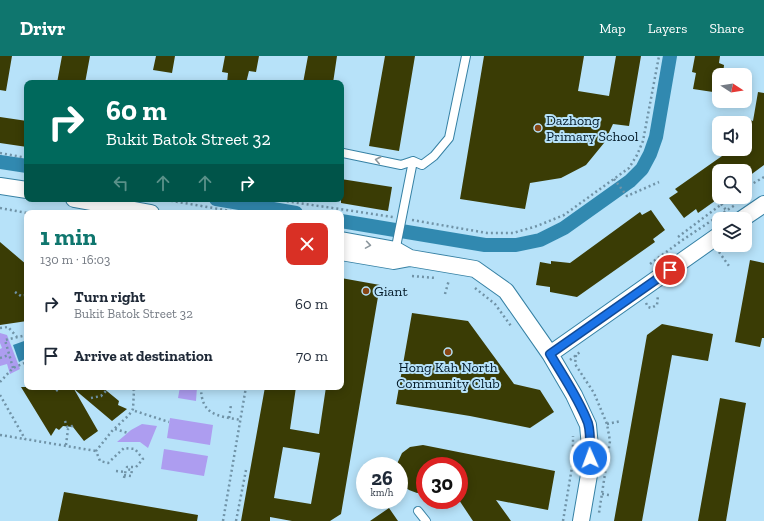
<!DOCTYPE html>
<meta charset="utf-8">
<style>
body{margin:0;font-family:"Zilla Slab",serif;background:#f6f6f7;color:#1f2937;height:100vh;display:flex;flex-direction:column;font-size:15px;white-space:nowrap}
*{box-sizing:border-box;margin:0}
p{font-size:13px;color:#747a83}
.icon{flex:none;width:22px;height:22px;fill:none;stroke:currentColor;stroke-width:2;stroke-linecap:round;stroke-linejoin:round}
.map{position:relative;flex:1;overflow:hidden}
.sheet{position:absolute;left:24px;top:154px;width:320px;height:180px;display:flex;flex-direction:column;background:#fff;border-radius:8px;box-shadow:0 2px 10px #0003}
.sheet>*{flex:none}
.top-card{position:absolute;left:24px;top:24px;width:320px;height:122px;border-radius:8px;box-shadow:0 2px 10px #0003;background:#00695c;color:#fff;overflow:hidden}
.needle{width:26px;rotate:102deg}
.controls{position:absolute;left:712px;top:12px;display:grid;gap:8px}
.controls a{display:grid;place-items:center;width:40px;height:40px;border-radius:8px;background:#fff;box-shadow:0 2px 10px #0003;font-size:20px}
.speed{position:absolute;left:356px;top:401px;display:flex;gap:8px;font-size:20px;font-weight:700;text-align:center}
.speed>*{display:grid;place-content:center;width:52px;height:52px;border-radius:50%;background:#fff;box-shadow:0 2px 10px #0003;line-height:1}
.speed small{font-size:10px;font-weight:400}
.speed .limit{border:6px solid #d22;background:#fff;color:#111}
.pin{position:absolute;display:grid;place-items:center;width:34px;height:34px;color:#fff;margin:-17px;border:2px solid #fff;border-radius:50%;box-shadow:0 1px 4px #0007}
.me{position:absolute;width:44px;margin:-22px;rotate:358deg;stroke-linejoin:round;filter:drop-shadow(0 0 3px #0008)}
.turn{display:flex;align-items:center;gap:14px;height:84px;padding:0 16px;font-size:18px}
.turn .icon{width:52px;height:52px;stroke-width:2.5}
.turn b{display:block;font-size:28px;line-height:34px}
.lanes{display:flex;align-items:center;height:38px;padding:0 16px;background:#0003;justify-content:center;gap:20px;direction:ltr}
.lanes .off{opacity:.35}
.round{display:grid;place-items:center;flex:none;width:42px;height:42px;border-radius:8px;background:#f6f6f7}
.headline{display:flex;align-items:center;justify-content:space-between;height:68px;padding:0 16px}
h1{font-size:24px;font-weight:700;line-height:30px;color:#0f766e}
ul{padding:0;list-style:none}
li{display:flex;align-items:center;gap:12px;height:52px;padding:0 16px}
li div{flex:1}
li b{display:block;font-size:15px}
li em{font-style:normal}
header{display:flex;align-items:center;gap:24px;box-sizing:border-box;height:56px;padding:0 20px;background:#0f766e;color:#fff}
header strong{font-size:19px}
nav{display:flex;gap:22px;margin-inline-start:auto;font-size:14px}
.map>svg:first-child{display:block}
</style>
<header>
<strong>Drivr</strong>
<nav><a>Map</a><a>Layers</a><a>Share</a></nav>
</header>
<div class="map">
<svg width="764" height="465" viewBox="0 0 764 465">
<rect width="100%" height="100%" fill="#b7e2f9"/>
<!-- green -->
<path fill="#ad9df0" d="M0,277l7,2 13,34 -10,5 -3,-10 -7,2v-17l2,-1 -2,-5z
M180,331h17l-1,14 -18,-3z
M170,362l43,7 -3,20 -43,-7z
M142,368l15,2 -9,22 -8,-6h-23l14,-12z
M164,393l44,7 -4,20 -43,-7z"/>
<!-- water -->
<path fill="#3189b0" d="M27,284v18l-8,4 -6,-17z"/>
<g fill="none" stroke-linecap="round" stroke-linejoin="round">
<!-- canal -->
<path stroke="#3189b0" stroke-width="14" d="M0,106l27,4
M216,143l80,14
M341,165l144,24h31l24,-5 24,-12 66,-47 12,-12 8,-15 6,-17 14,-81"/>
</g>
<!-- building -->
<path fill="#3a3c05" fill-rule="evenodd" d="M0,0h12l-6,35 -6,-1z
M62,0h28l-5,27h-28z
M156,0h19l-3,17 -19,-3z
M225,0h34l-3,16 -7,-1 -3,12h-19l1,-10 -6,-1z
M308,0h29l-4,27h-30z
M385,0h30l-16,95 -30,-5z
M484,0h100l-6,35 31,5 7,-40h25l-12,70 -16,-2 -9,19 -18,22 -25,13 -31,5 -5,26 -65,-10z
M695,0h25l-1,7 5,2 -1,10h-4v8l-4,-1 -2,10 -20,-3 3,-16 -4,-1z
M758,36l6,1v72l-19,14v-8h-26v27l-21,15 -2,-4 -12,9 -15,-20 9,-6 -3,-3 57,-40h13l5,-29 3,1z
M0,61l27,4v26l-27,-4z
M341,123l51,8 -4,24 -47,-8z
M651,154l14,20 -12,9 2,3 -78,55 -27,-5v-5l-14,-2 4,-23 11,2v-3l19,2 70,-51 2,3z
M0,186l27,23v56l-27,4z
M750,204l14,3v75h-2l-2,9 -25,-5z
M341,222l39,7 -39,229 -11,7h-38l-22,-4v4h-29l24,-134h31l-6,42 29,5 7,-47h15zM283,391l37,6 -9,51 -37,-6z
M412,257l56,8 46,63 26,6 14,22 -24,16 -60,-12 -74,-12z
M662,268l51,10 -5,27 -36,-6 -30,166h-28l33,-186z
M21,331h81l17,14 -1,4 9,4 -15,12 -38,-32 24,42 -14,10 -11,-14 -10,-1 -4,4 -3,-2 -5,8z
M720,342l26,5 -20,118h-28z
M423,389l132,26 -7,39 -52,-10 15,21h-38l-14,-21v-34h-34v26l-8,1 -8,-3 -8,-6 -2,-5v-13h-3l6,-13 8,-6z
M64,436l134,23 -1,6h-139z
M389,452l9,13h-28z"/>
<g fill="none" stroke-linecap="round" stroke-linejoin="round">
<defs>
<path id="service" d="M343,97l58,12 12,-4 9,4 12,-9 15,-18 17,-82
M395,196l18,-91
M418,455l8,10"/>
<path id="minor" d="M0,130l27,4
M74,143l77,14
M742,163l22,-15
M341,184l55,10 14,8
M341,196l53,9 16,-3 65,11 31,22 44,63 24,41 14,30 2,22v22l-9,52
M550,298l169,-119"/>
</defs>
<!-- service casing -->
<use href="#service" stroke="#3681a4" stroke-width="10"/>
<!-- minor casing -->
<use href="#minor" stroke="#3681a4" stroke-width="18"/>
<!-- path -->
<path stroke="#7093a7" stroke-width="2.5" stroke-dasharray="2 3" stroke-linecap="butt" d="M0,97l27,5
M614,123l13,17 32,-14
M745,132l19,-11
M161,143l81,14
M272,143l121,18
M721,148l5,6
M0,152l27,5
M412,164l75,13h26l24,-7 27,-11 65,-47 8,-13 6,-14 16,-85
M678,181l53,-40
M719,196l10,14
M650,208l31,-23 54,-36
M412,220l24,2
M475,232l20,16 16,22
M15,236l6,4 6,-1
M445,238l4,-14
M646,247l2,4 3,1 6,-3 1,-10
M0,272l8,-1 9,10
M576,299l-1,9 19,29 13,31 3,17 -11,72
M0,302l9,-3
M570,304l10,-8
M13,312l-8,-28 22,-5
M0,326l13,-14 14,-6
M52,331l6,4
M123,331l11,3 -1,19 -4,6 -17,16 -16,20 4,10 8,2 16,-15 11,1 8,10 -7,8h-9l-1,2
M132,331l2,3 3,-3
M201,331c0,28 16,29 40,33
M0,339l25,44 71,12
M91,342l10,-2 7,-7 9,-2
M135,355l34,11
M229,362l2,-13
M65,365l3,8
M607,368l14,-3
M115,373l13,4
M0,379l25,4
M66,389l2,-16 7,-5
M116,415l9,1
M124,419l7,1 1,-6 -6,-1
M124,422l2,-9
M602,438l7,1
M223,465l23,-134
M236,465l10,-51
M563,465l10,-60v-25"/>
<!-- service -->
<use href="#service" stroke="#fff" stroke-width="8"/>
<!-- minor -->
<use href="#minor" stroke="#fff" stroke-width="16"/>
</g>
<!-- one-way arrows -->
<defs><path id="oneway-chevron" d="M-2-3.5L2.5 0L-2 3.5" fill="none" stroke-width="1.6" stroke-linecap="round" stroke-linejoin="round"/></defs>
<g stroke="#8c979d">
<use href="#oneway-chevron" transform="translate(378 104) rotate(-168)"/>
<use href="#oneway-chevron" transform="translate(368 189) rotate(9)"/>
</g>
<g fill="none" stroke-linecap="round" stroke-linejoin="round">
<defs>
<path id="route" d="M590,402c0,-11 1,-25 -2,-35 -9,-24 -25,-47 -38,-69l120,-84"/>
</defs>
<!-- route casing -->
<use href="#route" stroke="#114b97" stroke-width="10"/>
<!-- route -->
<use href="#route" stroke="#1a73e8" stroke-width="7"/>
</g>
<!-- markers -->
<g fill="#874514" stroke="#b7e2f9" stroke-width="1.5">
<circle cx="538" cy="72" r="4"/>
<circle cx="366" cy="235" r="4"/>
<circle cx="448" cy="296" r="4"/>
</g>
<g text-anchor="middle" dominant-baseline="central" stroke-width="4" stroke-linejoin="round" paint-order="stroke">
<!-- poi labels -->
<g font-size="14" fill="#001725" stroke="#b7e2f9" text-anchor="start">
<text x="546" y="64">Dazhong<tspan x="546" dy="16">Primary School</tspan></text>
<text x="374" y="235">Giant</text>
<text x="448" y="311" text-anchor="middle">Hong Kah North<tspan x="448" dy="16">Community Club</tspan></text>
</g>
</g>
</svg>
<div class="controls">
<a><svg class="needle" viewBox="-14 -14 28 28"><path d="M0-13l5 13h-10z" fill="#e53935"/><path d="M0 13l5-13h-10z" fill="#747a83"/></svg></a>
<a><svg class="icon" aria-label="sound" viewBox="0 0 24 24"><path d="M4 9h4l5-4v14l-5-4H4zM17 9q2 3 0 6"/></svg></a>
<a><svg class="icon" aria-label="search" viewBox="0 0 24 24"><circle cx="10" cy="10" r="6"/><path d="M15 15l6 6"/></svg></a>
<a><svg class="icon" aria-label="layers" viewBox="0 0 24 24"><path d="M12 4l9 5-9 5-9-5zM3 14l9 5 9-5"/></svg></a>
</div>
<div class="speed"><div>26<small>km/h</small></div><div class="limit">30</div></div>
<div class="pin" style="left:670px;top:214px;background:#d93025"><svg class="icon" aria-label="arrive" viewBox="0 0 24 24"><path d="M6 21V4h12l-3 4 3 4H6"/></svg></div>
<svg class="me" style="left:590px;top:402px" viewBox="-20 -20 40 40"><circle r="17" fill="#1a73e8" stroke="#fff" stroke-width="3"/><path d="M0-11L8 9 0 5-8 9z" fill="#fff"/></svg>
<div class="top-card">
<div class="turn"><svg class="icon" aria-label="right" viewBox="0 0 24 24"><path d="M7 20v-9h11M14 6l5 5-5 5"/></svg><div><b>60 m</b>Bukit Batok Street 32</div></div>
<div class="lanes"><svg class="icon off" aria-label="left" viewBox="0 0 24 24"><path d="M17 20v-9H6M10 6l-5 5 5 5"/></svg><svg class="icon off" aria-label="ahead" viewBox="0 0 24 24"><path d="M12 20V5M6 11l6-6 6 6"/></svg><svg class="icon off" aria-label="ahead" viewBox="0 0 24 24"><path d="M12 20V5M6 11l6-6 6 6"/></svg><svg class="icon" aria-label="right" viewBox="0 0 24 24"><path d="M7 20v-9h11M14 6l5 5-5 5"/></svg></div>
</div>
<section class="sheet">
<div class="headline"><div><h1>1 min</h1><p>130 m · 16:03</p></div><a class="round" style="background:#d93025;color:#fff"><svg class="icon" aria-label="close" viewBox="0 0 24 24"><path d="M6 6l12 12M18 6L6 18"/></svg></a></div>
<ul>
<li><svg class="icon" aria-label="right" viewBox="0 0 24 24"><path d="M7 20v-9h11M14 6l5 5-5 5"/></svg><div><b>Turn right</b><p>Bukit Batok Street 32</p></div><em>60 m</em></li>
<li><svg class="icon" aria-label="arrive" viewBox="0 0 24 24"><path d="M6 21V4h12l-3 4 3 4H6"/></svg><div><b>Arrive at destination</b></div><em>70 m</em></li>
</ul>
</section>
</div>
